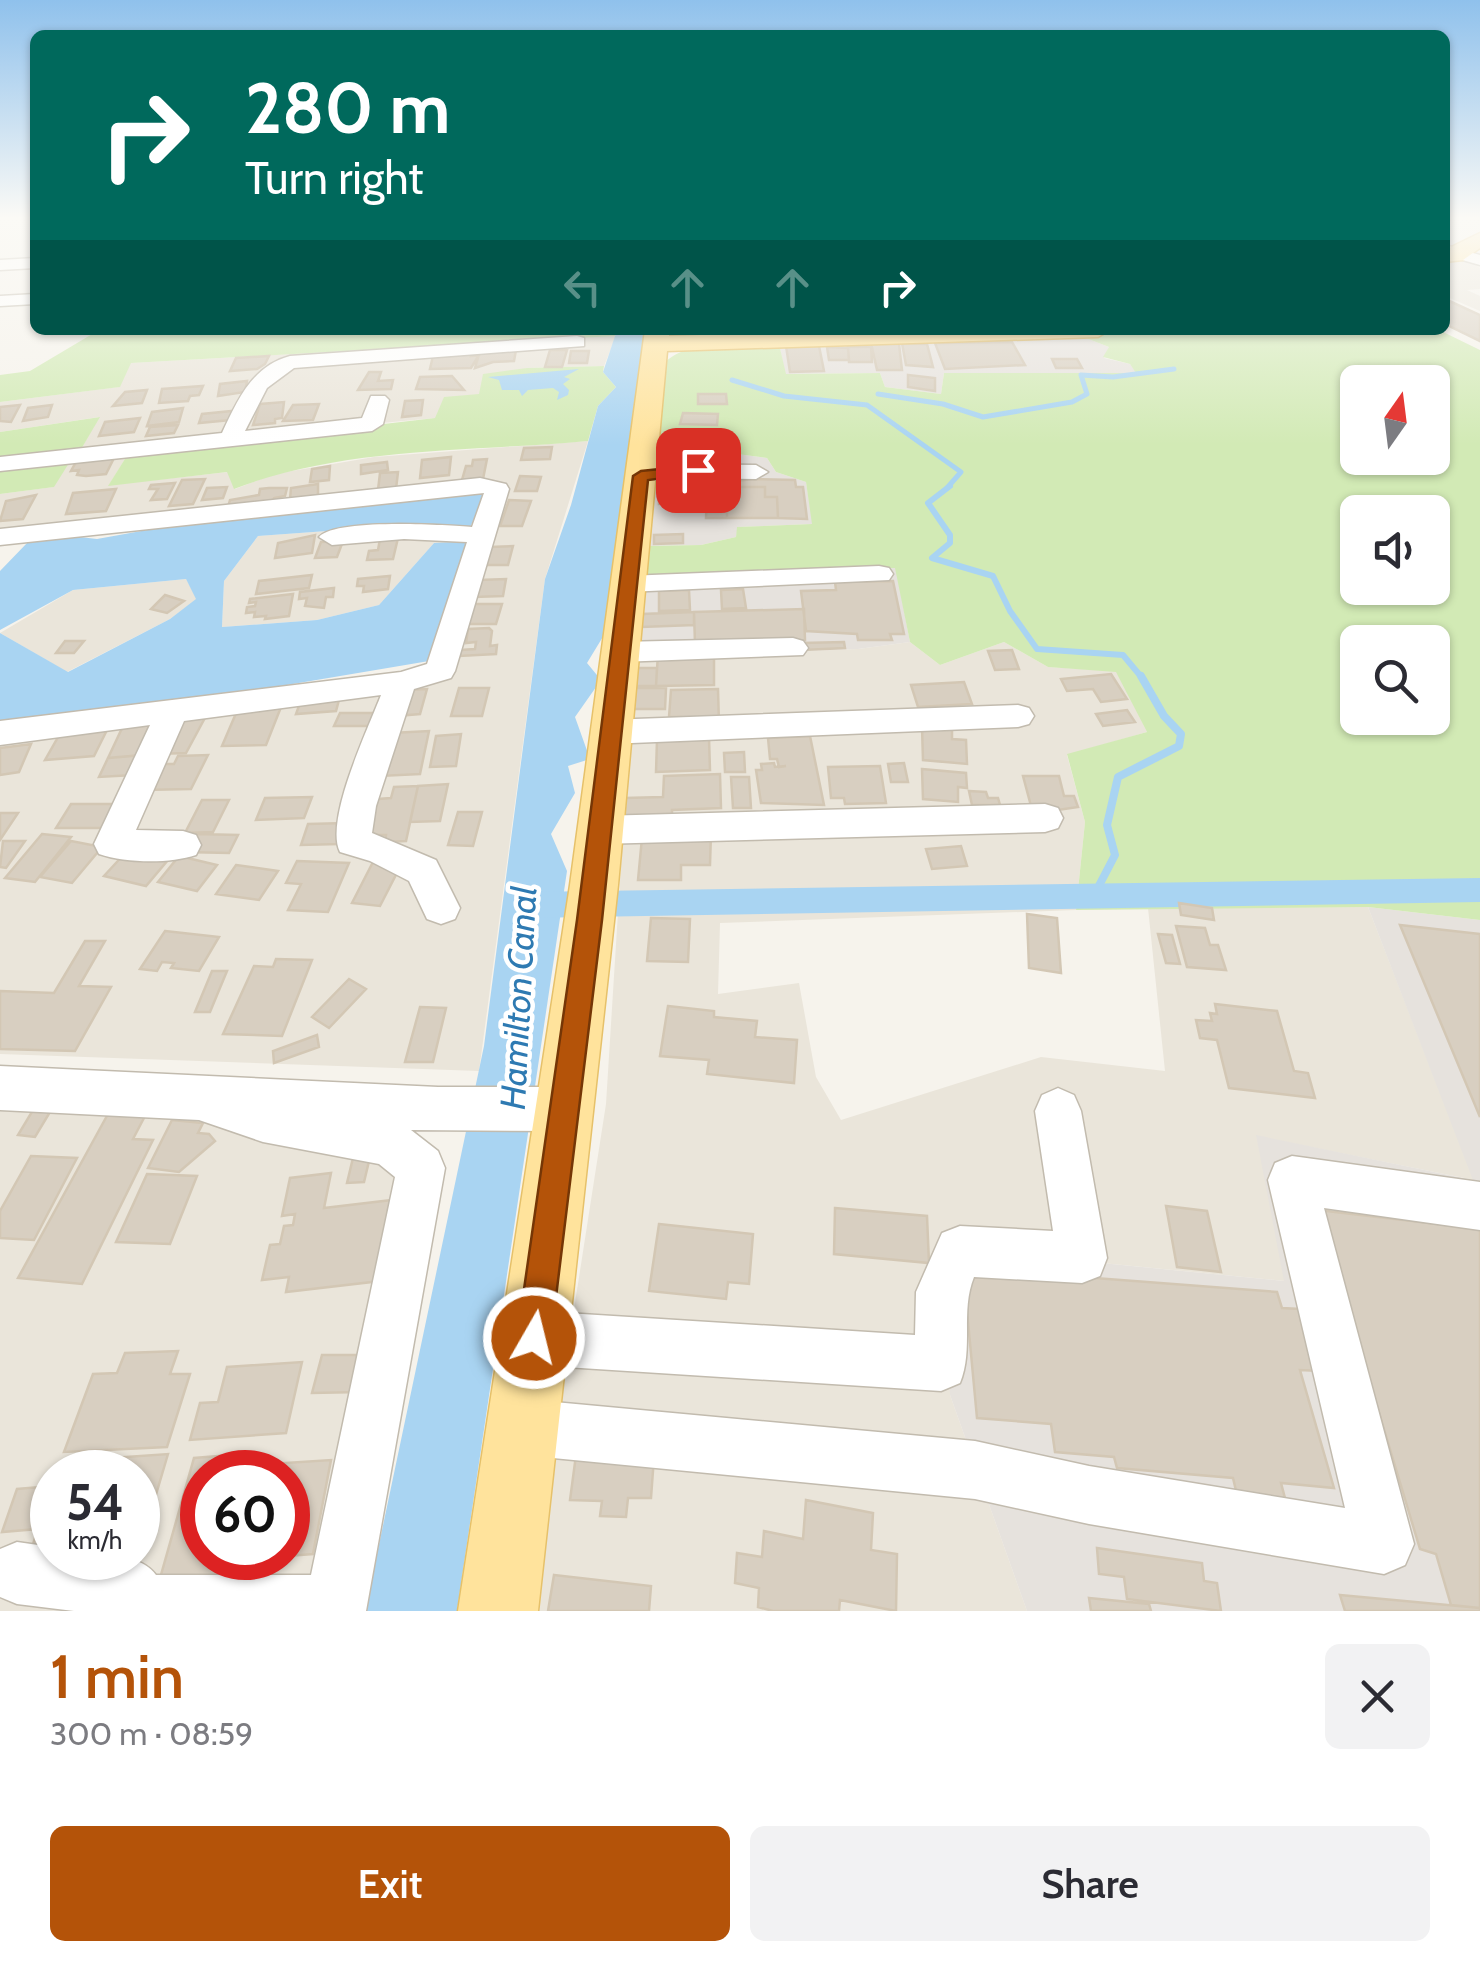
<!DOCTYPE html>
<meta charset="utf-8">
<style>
body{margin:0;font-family:Cabin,sans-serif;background:#f2f2f3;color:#2b2b33;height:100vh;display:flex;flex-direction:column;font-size:38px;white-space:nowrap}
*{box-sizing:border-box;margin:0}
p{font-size:32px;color:#7c7c81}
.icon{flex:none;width:55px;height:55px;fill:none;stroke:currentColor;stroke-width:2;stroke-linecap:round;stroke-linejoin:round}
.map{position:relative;height:1611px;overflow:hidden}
.side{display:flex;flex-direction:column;background:#fff;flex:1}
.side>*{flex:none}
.guide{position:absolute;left:30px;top:30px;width:1420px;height:305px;border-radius:15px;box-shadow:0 2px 8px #0004;background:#00695c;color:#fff;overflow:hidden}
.needle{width:65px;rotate:14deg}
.buttons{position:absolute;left:1340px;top:365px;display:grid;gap:20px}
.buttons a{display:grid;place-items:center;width:110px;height:110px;border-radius:15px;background:#fff;box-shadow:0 2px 8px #0004;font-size:50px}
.speed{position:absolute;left:30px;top:1450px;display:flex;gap:20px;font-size:50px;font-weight:700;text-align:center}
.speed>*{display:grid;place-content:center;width:130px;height:130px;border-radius:50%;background:#fff;box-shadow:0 2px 8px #0004;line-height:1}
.speed small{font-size:25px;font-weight:400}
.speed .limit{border:15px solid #d22;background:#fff;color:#111}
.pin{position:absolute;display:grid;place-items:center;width:85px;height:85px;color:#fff;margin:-42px;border-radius:20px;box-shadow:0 5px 15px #0006}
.me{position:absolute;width:110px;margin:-55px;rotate:8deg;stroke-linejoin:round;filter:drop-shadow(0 0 8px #0008)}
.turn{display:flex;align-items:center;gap:35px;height:210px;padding:0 50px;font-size:45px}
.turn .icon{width:130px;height:130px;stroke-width:2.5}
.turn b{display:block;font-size:70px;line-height:85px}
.lanes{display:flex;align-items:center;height:95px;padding:0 50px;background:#0003;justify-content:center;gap:50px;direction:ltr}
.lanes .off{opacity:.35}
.round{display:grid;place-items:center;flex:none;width:105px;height:105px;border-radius:15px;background:#f2f2f3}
.summary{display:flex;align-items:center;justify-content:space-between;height:170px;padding:0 50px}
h1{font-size:60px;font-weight:600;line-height:75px;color:#b45309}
.primary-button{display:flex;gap:20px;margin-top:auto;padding:20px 50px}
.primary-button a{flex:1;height:115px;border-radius:15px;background:#b45309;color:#fff;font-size:40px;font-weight:600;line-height:115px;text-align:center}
.primary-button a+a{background:#f2f2f3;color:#2b2b33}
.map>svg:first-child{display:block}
</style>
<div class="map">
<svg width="1480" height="1611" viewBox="0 0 1480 1611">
<rect width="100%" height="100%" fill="#f6f3ec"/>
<!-- residential -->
<path fill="#eae5da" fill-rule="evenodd" d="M1445,260h24l11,8v21l-13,1 13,6v15l-35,-15z
M616,336l-12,30 -77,2 -91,50 -356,33 19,-34 -99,15v-30l119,-15 11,-24z
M588,441l-43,138 -66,492 -479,-17v-315l449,-63 -15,-133 -55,62 -62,15 -95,7 2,-46 34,-45 152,-11 82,9 6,-53 -498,52v-39l53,-7 18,-27 57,-6 -19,31 119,-13 7,17 39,-15 100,-17z
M186,579l11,20 -27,20 -103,53 -67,-39 73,-43z
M910,642l30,23 64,-23 44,25 69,4 30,61 -80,23 18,67 -9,88 -356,13 -2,71 81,-11 17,94 25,43 200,-63 124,14 -17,-163 220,-1 106,273 -217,-44 28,145 -336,-33 1,147 77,216h-500l79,-507 28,-447 224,-8z
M0,1102l200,9 211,63 -98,437h-313zM52,1472h86v86h-86zM202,1472h86v86h-86z"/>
<!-- industrial -->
<path fill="#e6e2dd" d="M1078,335l31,12 -5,11 26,6 7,9h-193l-3,21 -56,-7 -5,-14 -95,1 -6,-30z
M737,454l30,4 9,14 30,10 7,42 -75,3 -2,10 -35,8 -54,1 5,-78 72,-4z
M896,568l14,74 -52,7 -224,8 11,-81z
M1368,907l112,13v691h-453l-77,-216 -1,-147 335,33 -28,-146 217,45z"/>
<!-- green -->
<path fill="#d2eab5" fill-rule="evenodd" d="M99,330h518l-2,6 -484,27 -11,24 -120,15v-27l30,-4z
M1114,330h325l41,20v570l-112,-13 -292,3 9,-88 -18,-68 80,-22 -31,-60 -68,-5 -44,-25 -64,23 -30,-23 -15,-74 -250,8 2,-30 54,-1 35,-8 1,-10 75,-3 -6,-42 -30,-10 -9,-14 -30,-4 -13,10 -72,4 7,-17 5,-88c28,-26 80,-18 115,-19l7,30 94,-1 5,14 56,7 3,-21h192l-6,-9 -27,-7 6,-10 -31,-12zM1358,382h74v76h-74zM1358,512h74v76h-74zM1358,642h74v76h-74z
M604,366l-1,6 13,15 -18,19 -10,35c-117,11 -243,5 -354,48l-7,-17 -119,14 20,-32 307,-36 9,-21 35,-3 4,-20 44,-6z
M100,417l-20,34 -80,9v-28z
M71,460l-17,27 -54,7v-26z"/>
<!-- water -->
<path fill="#a9d4f2" d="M617,330h33l-46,305 -17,28 14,17 -26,37 15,42 -22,7 7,27 -24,41 16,37 -110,740h-92l119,-565 61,-467 26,-74 27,-99 18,-19 -13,-15z
M579,369l-15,8 6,2 -7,5 6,6 -1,5 -11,5 2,-8 -6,-4 -25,2 -6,6 -3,-6h-17l-3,-10 -11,-3z
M471,493l16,1 -19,37 -58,-6 -152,11 -34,45 -2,46 95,-7 62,-15 55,-62 39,-2 -38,119 -160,27 -275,35v-89l68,39 102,-53 26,-20 -10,-20 -113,11 -73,40v-59l28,-29 43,-6 26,3 61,-11z"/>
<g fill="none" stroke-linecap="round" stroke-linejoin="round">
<!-- stream-far2 -->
<path stroke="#a9d4f2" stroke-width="5" d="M732,380l52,16 83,9 94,67 -14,16
M878,394l65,10 40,13 89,-15 15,-8 -6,-19 32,2 61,-8"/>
<!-- stream-far1 -->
<path stroke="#a9d4f2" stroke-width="6" d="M950,486l-22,17 22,32v8l-18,15 61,18 17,35 27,38 86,6 20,24"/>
<!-- stream -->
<path stroke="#a9d4f2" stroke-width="8" d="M1092,899l23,-44 -8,-30 11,-48 61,-31 2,-12 -17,-18 -23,-40"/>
<!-- canal -->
<path fill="#a9d4f2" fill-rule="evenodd" d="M1480,878v24l-953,16 -11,-4 -4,-9 4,-9 11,-4z"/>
</g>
<!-- building -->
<path fill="#d8cfc1" stroke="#d3c7b4" stroke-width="2.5" d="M1445,299l35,16v26l-35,-17z
M1012,342l13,23 -80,4 -10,-26z
M871,343l28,1 3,26h-25z
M902,343l25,1 6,23 -27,-2z
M786,346h33l5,25 -34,1z
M827,347l21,1 1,12h-20z
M848,347h23l1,15h-23z
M516,350l-2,11 -21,1 -18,6 5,-17z
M550,350h17l-5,17h-17z
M571,351h18l-2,12h-18z
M472,352l-1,4 8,-1 -8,13 -41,1 3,-13z
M269,356l-4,8 -8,5 -27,2 6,-13z
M1052,359h25l5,9h-26z
M369,372h12l-3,9 15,-1 -2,9 -33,1z
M908,375l27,3v13l-27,-4z
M452,376l12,14 -48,-1 4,-12z
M247,381l-2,11 -27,4 2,-12z
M203,386l-4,9 -9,1 -2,5 -29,2 3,-14z
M147,390l-5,13 -29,3 12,-14z
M698,394h28l1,10h-29z
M423,400l-2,15 -19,2 3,-16z
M284,402l-2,16 -7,1v4l-22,2 7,-21z
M319,404l-6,16 -30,1 10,-16z
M20,405l-9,17 -11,-1v-14z
M52,405l-4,12 -25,4 5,-13z
M183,408l-4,14 -32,4 5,-14z
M232,411l-2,9 -31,3 3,-9z
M683,413l35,1 -1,11 -37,-1z
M140,418l-6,14 -35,4 6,-14z
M178,425l-4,8 -28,3 4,-9z
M552,447l-2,12 -29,1 3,-12z
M451,457l-2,18 -29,3 2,-18z
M114,458l-8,16 -20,2 -9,-1 2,-5 -8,1 5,-9z
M487,459l-4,20 -21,1 4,-14h6l1,-6z
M387,462l1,8 -27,4v-9z
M330,466l-1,14 -19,2 2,-13z
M398,472l-2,17 -18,1 2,-17z
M520,476l21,1 -4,14h-22z
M205,479l-12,25 -24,2 13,-26z
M752,479l43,1 1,7h7l4,32 -29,-1 -1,-21h-12v-10h-28v-6z
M175,483l-8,16 -16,1 7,-11h-9l2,-4z
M318,484v11l-28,4 1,-11z
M227,487l-4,11 -21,2 5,-12z
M737,487h28v10h12l1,21h-51v-28z
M269,488h18l-2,8 -11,2 -2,6 -44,3 2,-7 29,-5 1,-6z
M116,489l-10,22 -40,3 7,-21z
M700,494v8l-41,2v-8z
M36,495l-13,24 -23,2 6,-20z
M707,495h20v23h-21z
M509,500l22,1 -9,25h-22z
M683,534v9l-29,1v-9z
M315,535l-3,18 -37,5 3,-15z
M398,538l-5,21 -26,1 2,-9 9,-1 2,-11z
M343,541l-6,16 -22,1 6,-16z
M513,546l-5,19h-23l5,-18z
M312,575l-3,13 -53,6 3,-13z
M390,576l-2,13 -25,3 1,-6h-7l1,-7z
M506,579l-3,17 -28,1 4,-17z
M893,581l11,53h-14l2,6h-34l-1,-6 -51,-3 -5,-40 35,-1 -1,-8z
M334,588l-1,9h-7l-2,11 -19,-2 2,-8 -8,1 1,-7z
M743,589l3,19 -24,1 -1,-19z
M689,590l1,20 -31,1v-20z
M293,594l-4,22 -24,3 1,-3 -12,1 1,-5 -9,1 1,-6 8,-1 1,-4 -7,1 1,-4z
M165,595l19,6 -17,12 -16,-4z
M470,604h32l-6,20h-33z
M804,609l1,31 -110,4 -1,-32z
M694,612v13l-52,2v-13z
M489,628l3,3 -2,15 7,-1 -1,9 -36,2 1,-6 14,-1 1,-7 -10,1 2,-14z
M65,641h19l-10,12h-18z
M844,642l1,6 -42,2 -1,-7z
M1012,650l7,19 -24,1 -7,-19z
M658,653l56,3v29l-58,1z
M635,668h22l-1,18h-22z
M1111,674l16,25 -26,3 -8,-13 -26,2 -6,-12z
M964,682l8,22 -54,3 -7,-22z
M459,688h30l-7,28h-31z
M631,688h35l-1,21h-36z
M427,689l-7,25 -24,2 9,-26z
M718,689l1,35h-38v-7h-12l2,-27z
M339,700l-3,11 -40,3 4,-11z
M283,702l-17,43 -44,1 18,-42z
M1127,710l8,12 -32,4 -7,-12z
M340,713h38l-5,13h-39z
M206,716l-20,37 -28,1 21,-37z
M159,722l-16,33 -35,3 16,-34z
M922,727l30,2v10l14,1 1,24 -44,-4z
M108,728l-14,28 -49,4 16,-28z
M429,731l-9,43 -40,2 11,-43z
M461,734l-5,32 -26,1 6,-31z
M810,736l14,69 -63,-2 -5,-33h6l-1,-6 13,-1 1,4 11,-1 -7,1 -2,-8h-7l-2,-21z
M709,738l1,32 -54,2 1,-32z
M31,744l-12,28 -19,3v-27z
M744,752l1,20h-20l-1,-19z
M143,755l-9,20 -35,2 9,-19z
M208,755l-17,34 -48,1 14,-26h17l4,-8z
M904,763l4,19h-17l-3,-18z
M880,766l6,37 -41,1 -1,-6h-13l-3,-31z
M922,769l44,4 1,15 -9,-1v15l-35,-3z
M720,774l1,34 -49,2v7l-48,2 1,-21 38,-1 1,-21z
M1023,776h36l5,20h10l4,11 -27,4 -20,-5z
M731,777h18l2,31h-18z
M448,784l-8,37 -30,1 8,-36z
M418,786l-12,55 -21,1 1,-7h-18l10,-36 13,-1 3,-11z
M969,791l17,1 2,6h10l2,7h-28z
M312,797l-8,21 -48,2 9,-22z
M202,800h27l-16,32 -28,1z
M71,804h50l-14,24h-51z
M458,812h24l-9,34 -25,-1z
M0,813h18l-18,27z
M346,823l-7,21 -38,1 7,-21z
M711,833l-1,32h-29v15h-43l4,-42z
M42,834l29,3 -36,45 -30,-4z
M196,834l42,1 -9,18 -44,-1z
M3,841h22l-19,27 -6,-1z
M71,841l31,6 -30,36 -32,-6z
M961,846l6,20 -35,3 -6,-20z
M127,851l41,9 -22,26 -42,-10z
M179,856l38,9 -20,26 -39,-9z
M374,860l28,3 -22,43 -28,-3z
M297,861l52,2 -21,49 -40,-2 13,-26 -15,-1z
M236,865l42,6 -19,29 -43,-6z
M1179,903l33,5 2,12 -33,-5z
M1027,914l30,4 4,55 -32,-5z
M651,918l39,1 -2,43 -41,-1z
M1400,925l80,9v183z
M1176,926l29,2 5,17h8l8,25 -39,-3z
M165,931l54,6 -20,34 -28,-3 3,-5 -12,-1 -5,9 -17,-2z
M1158,934l14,1 8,29 -14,-1z
M85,941h20l-26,45 32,1 -36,64 -75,-2v-58l54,2z
M276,959l36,1 -30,76 -59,-2 31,-68 19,1z
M212,971h15l-17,41h-15z
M349,979l17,10 -37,39 -17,-11z
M1215,1004l62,7 17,60 14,2 7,25 -86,-10 -12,-48 -17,-2 -4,-18 16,1 -2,-8 7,1z
M668,1006l46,5v6l43,4 -2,16 42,3 -3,43 -87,-9 2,-14 -49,-4z
M420,1007l26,1 -13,54h-28z
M317,1035l2,12 -45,16 -1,-12z
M36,1105l17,2 -18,30 -17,-2z
M108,1114l37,2 -12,23 20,1 -71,144 -64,-6z
M172,1120l31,3 -5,10 11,1 6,7 -36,31 -31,-4z
M31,1156l46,2 -43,82 -34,-2v-27z
M370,1157l-6,25 -17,1 6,-25z
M331,1173l-7,35 68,-8 -12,81 -94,11 3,-15 -27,3 8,-35 10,-1 4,-18 9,-1 2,-11 -13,2 8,-38z
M147,1174l50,2 -27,68 -54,-2z
M1166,1206l41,5 14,61 -44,-5z
M835,1208l92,8 2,47 -95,-9z
M1318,1210l162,19v379l-29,-3 -15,-51 -16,-5z
M659,1224l94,10 -4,50 -21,-2 -2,17 -77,-8z
M963,1268l314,24 5,16 18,1 19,62 -19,-1 34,118 -53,-5 5,19 -48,-3 -5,-21 -116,-10 -3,-11 -59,-5 -4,-28 -74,-6z
M178,1351l-8,23h20l-23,73 -103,5 29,-78 24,-1 8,-20z
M322,1355h48l-9,37 -49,1z
M302,1362l-16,71 -96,7 10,-37 18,-1 9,-35z
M256,1453l-2,12 77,-5 -18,94 -25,2v-84h-86v86h62l-43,2 -4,18 -58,4 35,-124z
M168,1454l-13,44 -13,2 -4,16v-44h-60l5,-12z
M576,1455l78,2 -3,41h-23l-2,19 -26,-1 2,-15 -32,-1z
M52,1486v72h44l-51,8 7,-21 -20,2 6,-18 -36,3 15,-43z
M806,1500l67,13 -2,37 26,4 -1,57 -56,-11 -1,11h-66l-15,-4 1,-19 -24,-5 2,-30 25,4 2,-26 39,8z
M1097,1548l105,15 2,18 13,2 4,28 -94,-12 -3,-22 -25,-3z
M554,1575l97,11 -2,25h-101z
M1340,1595l140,13v3h-135z
M1089,1598l60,6 2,7h-60z"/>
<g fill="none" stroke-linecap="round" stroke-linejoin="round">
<defs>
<path id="minor" d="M1445,245l35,10v10l-35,-10z
M35,258v10l-35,2v-10z
M35,294v10l-35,2v-10z
M577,336l7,2v8l-290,22 -27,20 -22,43 117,-13 9,-22h14l4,4 -6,24 -11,7 -372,40v-14l222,-24c15,-32 30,-67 68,-77z
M670,464l86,1 12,7 -12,7 -86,-1 -29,5 -12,-7 4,-5z
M480,478l26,6 3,5 -54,182 -4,7 -37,11 -38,117 -4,27 64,27 24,48 -5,11 -14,5 -14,-5 -18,-38 -39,-20 -30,-9c-16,-31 28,-123 41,-157l-197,26 -48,109 47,1 13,4 5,10 -5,10c-27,9 -70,8 -97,-1l-5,-10 56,-119 -150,20v-24l401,-49 26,-8 40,-122 -63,-3 -72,6 -13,-8c17,-19 125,-12 153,-10l12,-34 -484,52v-16z
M879,566l10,2 4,6 -4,6 -262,12 -14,-8 14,-8z
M793,638l10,3 5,7 -5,7 -184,7 -11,-3 -4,-7 4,-7 11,-3z
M1018,705l11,3 5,8 -5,8 -11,3 -410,17 -11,-4 -5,-8 5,-8 11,-4z
M1045,804l13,4 5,10 -5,10 -13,4 -446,12 -13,-4 -5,-10 5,-10 13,-4z
M0,1066l438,21h126l16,6 7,16 -7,16 -16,6 -153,-1 27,21 7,17 -79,443h-292l-57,-7 -17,-7v-48l17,-7 35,5v11c32,0 83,-11 104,17h155l84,-398 -16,-13 -116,-22 -64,-22 -199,-10z
M1058,1088l16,7 7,16 26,147 -7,18 -18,7 -108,-6c-14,34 0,72 -14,106l-19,8 -407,-26 -19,-8 -8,-19 8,-19 19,-8 381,24 1,-43 26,-59 18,-7 93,5 -18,-120 7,-16z
M1292,1156l188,26v48l-156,-22 90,336 -9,21 -21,9 -295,-50 -114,-25 -453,-44 -20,-8 -8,-20 8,-20 20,-8 453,42 114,25 256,42 -77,-328 7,-17z"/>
<path id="major" d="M1480,233v15l-17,12 -18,2v-12z
M645,330h24v6l196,-6h245l-12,7 -431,14 -49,534 -80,726h-80l112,-726z"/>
</defs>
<!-- minor casing -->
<use href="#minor" stroke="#c2bbae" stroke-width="3"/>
<!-- major casing -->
<use href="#major" stroke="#e6c16a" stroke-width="3"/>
<!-- minor -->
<use href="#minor" fill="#fff" fill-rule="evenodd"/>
<!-- major -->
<use href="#major" fill="#ffe39c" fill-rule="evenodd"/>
</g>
<!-- sky -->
<linearGradient id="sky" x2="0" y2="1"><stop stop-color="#8fc1ec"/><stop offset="0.49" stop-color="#fbfaf6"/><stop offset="1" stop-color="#fbfaf6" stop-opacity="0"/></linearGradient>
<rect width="1480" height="445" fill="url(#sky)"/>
<!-- route -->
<path fill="#b45309" stroke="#753606" stroke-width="2.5" d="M698,465l7,5 -2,3 -55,7 -46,440 -51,418 -5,12 -12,5 -12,-5 -5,-12 60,-418 56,-444 8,-5z"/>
<g text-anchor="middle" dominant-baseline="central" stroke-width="9" stroke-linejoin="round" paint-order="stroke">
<!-- water labels -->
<g font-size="35" font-style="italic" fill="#2e7ab2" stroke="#fff">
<text transform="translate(518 998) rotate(-87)">Hamilton Canal</text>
</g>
</g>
</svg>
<div class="buttons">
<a><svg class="needle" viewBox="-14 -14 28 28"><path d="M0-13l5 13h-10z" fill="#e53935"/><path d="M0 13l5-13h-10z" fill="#7c7c81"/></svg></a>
<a><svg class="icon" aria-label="sound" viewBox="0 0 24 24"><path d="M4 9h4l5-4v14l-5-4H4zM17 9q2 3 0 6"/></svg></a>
<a><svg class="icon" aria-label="search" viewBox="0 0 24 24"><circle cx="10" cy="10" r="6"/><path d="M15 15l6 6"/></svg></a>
</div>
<div class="speed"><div>54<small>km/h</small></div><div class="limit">60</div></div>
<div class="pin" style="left:698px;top:470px;background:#d93025"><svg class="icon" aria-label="arrive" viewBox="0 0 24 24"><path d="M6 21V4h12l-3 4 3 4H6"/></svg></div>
<svg class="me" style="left:534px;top:1338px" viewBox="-20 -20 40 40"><circle r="17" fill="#b45309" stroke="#fff" stroke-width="3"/><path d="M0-11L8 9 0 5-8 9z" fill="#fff"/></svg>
<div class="guide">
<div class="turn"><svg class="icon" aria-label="right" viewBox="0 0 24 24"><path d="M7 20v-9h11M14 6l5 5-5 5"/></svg><div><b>280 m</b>Turn right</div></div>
<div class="lanes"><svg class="icon off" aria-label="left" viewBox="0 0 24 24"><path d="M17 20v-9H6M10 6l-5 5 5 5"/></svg><svg class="icon off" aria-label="ahead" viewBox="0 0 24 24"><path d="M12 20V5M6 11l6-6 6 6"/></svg><svg class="icon off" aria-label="ahead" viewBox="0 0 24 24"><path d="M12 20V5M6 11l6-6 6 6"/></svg><svg class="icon" aria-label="right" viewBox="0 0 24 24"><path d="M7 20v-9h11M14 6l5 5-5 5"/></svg></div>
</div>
</div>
<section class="side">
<div class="summary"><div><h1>1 min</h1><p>300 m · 08:59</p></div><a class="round"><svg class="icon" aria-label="close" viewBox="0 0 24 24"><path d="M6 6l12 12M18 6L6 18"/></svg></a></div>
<div class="primary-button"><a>Exit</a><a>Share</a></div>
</section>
